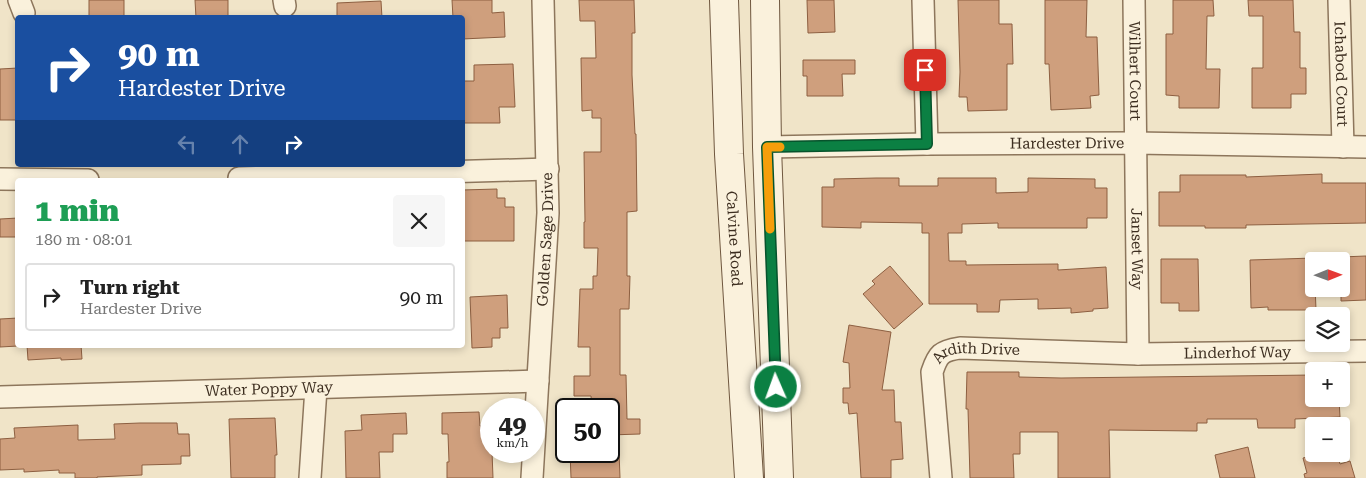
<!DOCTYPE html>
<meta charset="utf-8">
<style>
body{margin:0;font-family:"Roboto Serif",serif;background:#f6f6f6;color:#222;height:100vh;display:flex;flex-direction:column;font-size:19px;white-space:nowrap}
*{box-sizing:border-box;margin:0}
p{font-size:16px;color:#767676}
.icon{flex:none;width:28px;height:28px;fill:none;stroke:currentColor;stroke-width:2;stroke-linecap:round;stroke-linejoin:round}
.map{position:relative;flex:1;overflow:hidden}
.side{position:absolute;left:15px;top:178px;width:450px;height:170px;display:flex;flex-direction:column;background:#fff;border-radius:5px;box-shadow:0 2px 8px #0003}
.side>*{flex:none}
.top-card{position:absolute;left:15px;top:15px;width:450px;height:152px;border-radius:5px;box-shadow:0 2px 8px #0003;background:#1a4fa0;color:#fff;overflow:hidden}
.needle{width:32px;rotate:89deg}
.controls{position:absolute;left:1305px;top:252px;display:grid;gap:10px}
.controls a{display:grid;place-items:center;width:45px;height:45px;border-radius:5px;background:#fff;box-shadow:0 2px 8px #0003;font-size:25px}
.speed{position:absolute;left:480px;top:398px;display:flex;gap:10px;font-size:25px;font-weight:700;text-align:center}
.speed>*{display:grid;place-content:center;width:65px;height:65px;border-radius:50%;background:#fff;box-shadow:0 2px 8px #0003;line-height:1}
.speed small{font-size:12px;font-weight:400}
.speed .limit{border:2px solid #111;border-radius:8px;background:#fff;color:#111}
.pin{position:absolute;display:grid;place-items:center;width:42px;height:42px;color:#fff;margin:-21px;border-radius:10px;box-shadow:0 2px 8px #0006}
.me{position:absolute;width:55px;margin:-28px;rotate:358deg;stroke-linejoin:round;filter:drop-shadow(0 0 4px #0008)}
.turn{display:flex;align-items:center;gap:18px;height:105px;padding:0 20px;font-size:22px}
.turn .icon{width:65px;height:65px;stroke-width:2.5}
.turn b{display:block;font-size:35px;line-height:42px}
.lanes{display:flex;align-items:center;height:48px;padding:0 20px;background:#0003;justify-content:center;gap:25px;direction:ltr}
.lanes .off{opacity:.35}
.round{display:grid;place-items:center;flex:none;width:52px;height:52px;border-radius:5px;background:#f6f6f6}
.summary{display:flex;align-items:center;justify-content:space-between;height:85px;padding:0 20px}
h1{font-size:30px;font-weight:800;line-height:38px;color:#1e9e55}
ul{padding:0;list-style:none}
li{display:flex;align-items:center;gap:15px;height:68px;margin:0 10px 8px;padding:0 10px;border:2px solid #e0e0e0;border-radius:5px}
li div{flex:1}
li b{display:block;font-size:19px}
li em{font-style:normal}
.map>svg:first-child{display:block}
</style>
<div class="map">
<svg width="1366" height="478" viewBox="0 0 1366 478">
<rect width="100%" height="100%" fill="#f0e4c8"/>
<!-- building -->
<path fill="#cf9f7d" stroke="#8d5f41" d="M89,0h35v18h-35z
M195,0h33v18h-32z
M452,0h40v13l12,-1 1,25 -43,2v-21h-9z
M579,0h55l1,33h-3v42l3,59h1l1,77 -10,1v64h3l-1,33h-9v66h6l1,44h13v15l-31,1v-26h-17l-1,-13h-17v-20h16v-29h-12l2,-58h13v-13h4l1,-28h-14v-26h1l-1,-70h17v-34h-9v-8l-10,1 -1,-53h15l-1,-37h-15z
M807,0h27l1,32 -27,1z
M958,0h41v24h13l1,40h-6v46l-39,1 -1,-14h-8l1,-25z
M1045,0h42l-1,37h11l2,58 -9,1 1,12 -40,2 -2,-46h-4z
M1173,0h40l1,16h-7l-1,53h14l-1,39h-40v-12l-13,-1v-61h7z
M1248,0h45l1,32h6v36h6v26h-15v14h-39v-40h11v-52h-14z
M381,1l1,17h-45v-15z
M803,60h52v14h-13l1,22h-36v-20h-4z
M513,64l2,43h-16l1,16h-38v-42h12v-16z
M18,68v52h-18v-51z
M1322,174v9h44v40l-120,2v3h-41v-2h-46v-34h21v-17h66v2z
M876,178h23v8h39v-8h58v15l32,-1v-14l67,1v9h12v30h-20v10h-89v-5l-36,1v9h-14l1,28h17v4l92,-1v6l48,-3 2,41 -15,1v2l-22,2v-5l-33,1v-10l-38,1 -1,12h-22v-8h-48v-71h-7v-10l-61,-1v6l-39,-1v-40h12v-8z
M497,189v9h8v9h9v34h-52v-51z
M18,218v19h-18v-18z
M1366,256v44l-25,1v-44z
M1314,258l2,52h-48v-3l-17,1 -1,-48z
M1161,259h37l1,52h-20v-8h-18z
M890,266l33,38 -29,25 -31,-35 12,-10 -3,-3z
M507,295l1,33h-8v10h-8v9l-20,1 -2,-51z
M18,318v28l-18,1v-28z
M849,325l42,7 -9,58h12l1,32h6l2,37 -12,1v18h-30l-4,-65 -8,1 -1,-11h-5v-15h7l-1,-25 -6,-1z
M27,345h54l1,14 -21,1v-2l-33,2z
M967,372h52v5l42,1 253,-3v24h25l1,18 -45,2v9h-37l-1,-9h-50v4h-10v8l-88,-1 1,48h-52v-46h-38v22h-7l1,24h-44l-2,-69h-2z
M479,412l1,14 11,-1 2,53h-46v-16h2l-1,-28h-6v-21z
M406,413l1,21h-14v18h-14l1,26h-34l-1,-47 17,-1 -1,-15z
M275,418l2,37h-2v23h-44l-2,-59z
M140,423h37l1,11h11l1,22h-9v8l-39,1v10l-45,2v1h-22v-5h-16v-3l-35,2v-3l-24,1v-31l15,-1 -1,-10 64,-3v15l37,-1 -1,-15z
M1248,447l7,31h-35l-5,-23z
M570,451h49l1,27h-49z
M1319,454h18l3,10 10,-3 5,17h-50l-1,-4 3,-1 -4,-15z"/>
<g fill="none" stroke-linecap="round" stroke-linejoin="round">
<defs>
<g id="street">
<path d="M19,0l5,13"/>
<path d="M284,0l1,6"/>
<path d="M923,0l4,144"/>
<path id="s1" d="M1134,0l4,354"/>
<path id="s2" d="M1339,0l4,147"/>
<path id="s3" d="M767,147l160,-3 208,-1 231,4"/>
<path d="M239,178l309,-9"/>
<path d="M0,179l88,1"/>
<path id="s4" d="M0,397l538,-16"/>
<path d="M310,478l6,-90"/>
<path id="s5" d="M532,478l16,-265 -5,-213"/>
<path id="s6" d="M941,478l-9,-106c6,-18 9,-21 28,-24l178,6 228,-3"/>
</g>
<g id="secondary">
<path id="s7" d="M724,0l5,154 20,324"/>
<path d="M765,0l2,147 12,331"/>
</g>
</defs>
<!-- street casing -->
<use href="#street" stroke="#8d765c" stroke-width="24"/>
<!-- secondary casing -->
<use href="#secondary" stroke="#6f573f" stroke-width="30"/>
<!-- street -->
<use href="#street" stroke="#faf1dc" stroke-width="21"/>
<!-- secondary -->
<use href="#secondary" stroke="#faf1dc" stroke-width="28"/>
</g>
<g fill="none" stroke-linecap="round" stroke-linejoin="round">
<defs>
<path id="route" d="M776,387l-9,-240 160,-3 -2,-74"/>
</defs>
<!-- route casing -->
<use href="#route" stroke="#07532c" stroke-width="12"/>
<!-- route -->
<use href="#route" stroke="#0b8043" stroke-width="9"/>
<!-- slow -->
<path stroke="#f59e0b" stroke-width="9" d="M770,229l-3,-82h13"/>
</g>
<g text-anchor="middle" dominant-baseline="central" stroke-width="5" stroke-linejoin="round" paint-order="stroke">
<!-- street labels -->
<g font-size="15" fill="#3d2e20" stroke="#f7eed8">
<text stroke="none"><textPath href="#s1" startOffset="71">Wilhert Court</textPath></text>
<text stroke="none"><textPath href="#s2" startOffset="74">Ichabod Court</textPath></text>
<text stroke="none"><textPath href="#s3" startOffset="300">Hardester Drive</textPath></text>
<text stroke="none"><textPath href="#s5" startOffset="239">Golden Sage Drive</textPath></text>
<text stroke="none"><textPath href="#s7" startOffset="239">Calvine Road</textPath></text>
<text stroke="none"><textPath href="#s1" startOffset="249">Janset Way</textPath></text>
<text stroke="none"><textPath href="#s6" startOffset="424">Linderhof Way</textPath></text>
<text stroke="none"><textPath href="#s6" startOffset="162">Ardith Drive</textPath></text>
<text stroke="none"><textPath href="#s4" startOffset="269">Water Poppy Way</textPath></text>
</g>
</g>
</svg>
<div class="controls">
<a><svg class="needle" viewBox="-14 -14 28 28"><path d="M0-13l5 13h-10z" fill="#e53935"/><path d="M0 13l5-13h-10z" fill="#767676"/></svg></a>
<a><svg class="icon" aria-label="layers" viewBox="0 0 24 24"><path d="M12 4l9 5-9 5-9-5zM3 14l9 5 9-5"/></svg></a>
<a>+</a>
<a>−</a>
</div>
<div class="speed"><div>49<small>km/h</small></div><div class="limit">50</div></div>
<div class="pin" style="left:925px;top:70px;background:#d93025"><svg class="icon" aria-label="arrive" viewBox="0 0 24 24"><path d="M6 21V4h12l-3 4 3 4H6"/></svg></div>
<svg class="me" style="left:776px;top:387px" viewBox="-20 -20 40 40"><circle r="17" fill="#0b8043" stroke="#fff" stroke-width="3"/><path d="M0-11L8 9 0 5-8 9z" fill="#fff"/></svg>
<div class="top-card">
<div class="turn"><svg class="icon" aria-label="right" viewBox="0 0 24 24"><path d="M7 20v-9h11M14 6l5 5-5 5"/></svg><div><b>90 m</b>Hardester Drive</div></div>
<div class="lanes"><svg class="icon off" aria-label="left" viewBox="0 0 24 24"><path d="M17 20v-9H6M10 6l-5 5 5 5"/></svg><svg class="icon off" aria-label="ahead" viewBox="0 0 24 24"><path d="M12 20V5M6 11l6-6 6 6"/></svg><svg class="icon" aria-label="right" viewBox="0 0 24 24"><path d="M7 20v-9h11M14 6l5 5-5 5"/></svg></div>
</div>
<section class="side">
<div class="summary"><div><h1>1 min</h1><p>180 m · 08:01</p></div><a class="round"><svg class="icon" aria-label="close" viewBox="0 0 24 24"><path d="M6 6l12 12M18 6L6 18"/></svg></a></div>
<ul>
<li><svg class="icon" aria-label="right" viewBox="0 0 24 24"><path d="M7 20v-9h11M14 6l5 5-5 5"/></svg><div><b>Turn right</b><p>Hardester Drive</p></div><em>90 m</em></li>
</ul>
</section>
</div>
